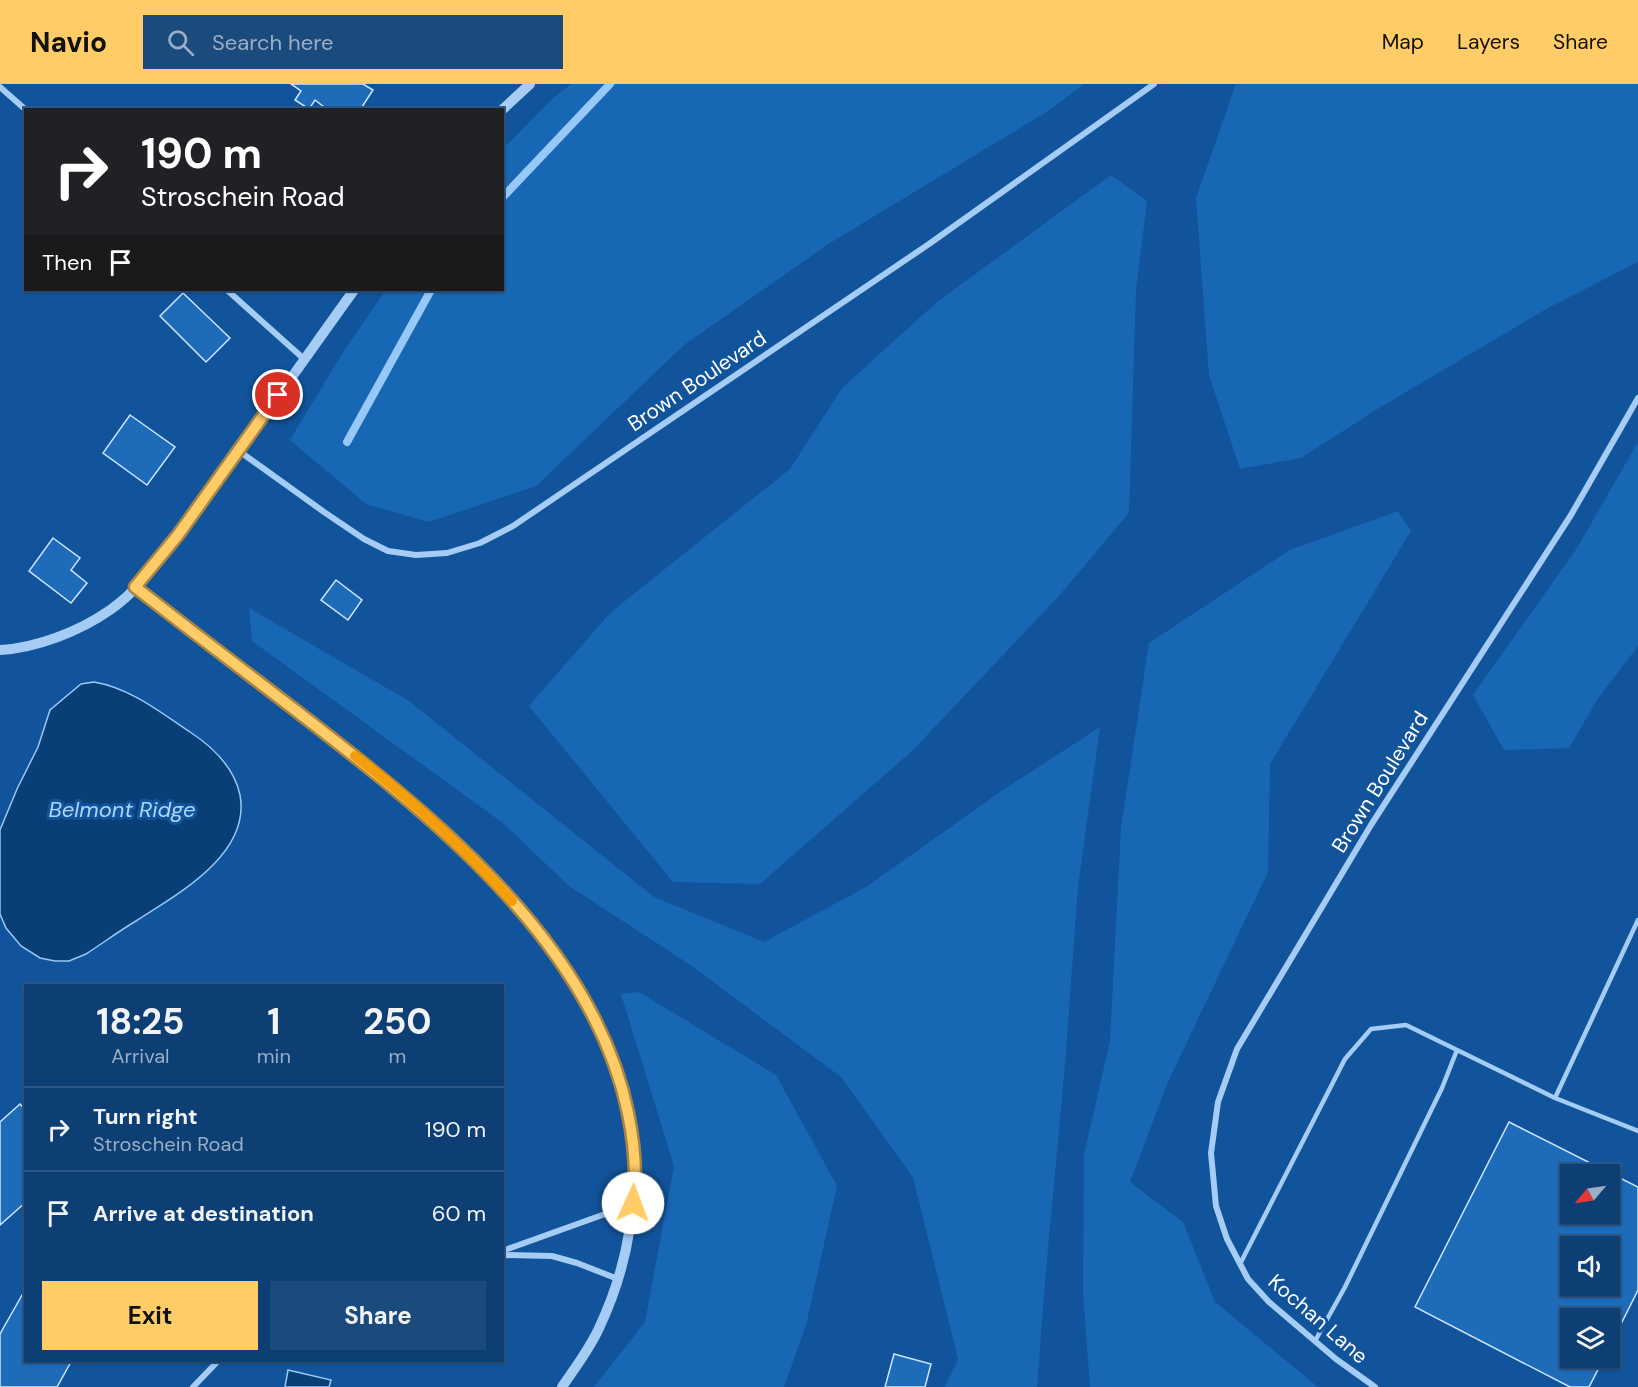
<!DOCTYPE html>
<style>
body{margin:0;font-family:"DM Sans",sans-serif;background:#1b4a7c;color:#f1f3f6;height:100vh;display:flex;flex-direction:column;font-size:22px;white-space:nowrap}
*{box-sizing:border-box;margin:0}
p{font-size:20px;color:#9aafc5}
.icon{flex:none;width:33px;height:33px;fill:none;stroke:currentColor;stroke-width:2;stroke-linecap:round;stroke-linejoin:round}
.map{position:relative;flex:1;overflow:hidden}
.details{position:absolute;left:24px;top:900px;width:480px;height:378px;display:flex;flex-direction:column;background:#0d3f74;border-radius:0px;box-shadow:0 2px 4px #0004,0 0 0 2px #2d5886}
.details>*{flex:none}
.top-card{position:absolute;left:24px;top:24px;width:480px;height:183px;border-radius:0px;box-shadow:0 2px 4px #0004,0 0 0 2px #2d5886;background:#202124;color:#fff;overflow:hidden}
.needle{width:39px;rotate:241deg}
.fabs{position:absolute;left:1560px;top:1080px;display:grid;gap:12px}
.fabs a{display:grid;place-items:center;width:60px;height:60px;border-radius:0px;background:#0d3f74;box-shadow:0 2px 4px #0004,0 0 0 2px #2d5886;font-size:30px}
.pin{position:absolute;display:grid;place-items:center;width:51px;height:51px;color:#fff;margin:-26px;border:3px solid #fff;border-radius:50%;box-shadow:0 2px 6px #0007}
.me{position:absolute;width:66px;margin:-33px;rotate:2deg;stroke-linejoin:round;filter:drop-shadow(0 0 4px #0008)}
.turn{display:flex;align-items:center;gap:21px;height:126px;padding:0 18px;font-size:27px}
.turn .icon{width:78px;height:78px;stroke-width:2.5}
.turn b{display:block;font-size:42px;line-height:51px}
.then{display:flex;align-items:center;height:57px;padding:0 18px;background:#0003;gap:12px;font-size:22px}
.eta{display:flex;justify-content:space-evenly;align-items:center;height:102px;text-align:center}
.eta b{font-size:36px;font-weight:700;line-height:42px}
.action{display:flex;gap:12px;margin-top:auto;padding:12px 18px}
.action a{flex:1;height:69px;border-radius:0px;background:#ffcc68;color:#111;font-size:24px;font-weight:700;line-height:69px;text-align:center}
.action a+a{background:#1b4a7c;color:#f1f3f6}
ul{padding:0;list-style:none}
li{display:flex;align-items:center;gap:18px;height:84px;padding:0 18px;border-top:2px solid #2d5886}
li div{flex:1}
li b{display:block;font-size:22px}
li em{font-style:normal}
header{display:flex;align-items:center;gap:36px;box-sizing:border-box;height:84px;padding:0 30px;background:#ffcc68;color:#111}
header strong{font-size:28px}
nav{display:flex;gap:33px;margin-inline-start:auto;font-size:21px}
.search{width:420px;height:54px;background:#1b4a7c;display:flex;align-items:center;gap:15px;box-sizing:border-box;padding:0 21px;border-radius:0px;color:#9aafc5;font-size:22px}
.map>svg:first-child{display:block}
</style>
<header>
<strong>Navio</strong>
<div class="search"><svg class="icon" aria-label="search" viewBox="0 0 24 24"><circle cx="10" cy="10" r="6"/><path d="M15 15l6 6"/></svg>Search here</div>
<nav><a>Map</a><a>Layers</a><a>Share</a></nav>
</header>
<div class="map">
<svg width="1638" height="1303" viewBox="0 0 1638 1303">
<rect width="100%" height="100%" fill="#11549b"/>
<!-- green -->
<path fill="#1867b5" d="M571,0h513l-39,29 -215,130 -146,102 -148,141 -107,36 -63,-18 -76,-64 55,-91 41,-59h116l1,-141 49,-50z
M1236,0h402v178l-90,46 -169,100 -78,50 -61,11 -31,-94 -13,-177z
M1111,91l36,26 -11,88 -7,224 -72,85 -145,153 -152,133 -87,-2 -144,-176 81,-93 180,-144 52,-81 95,-86z
M1638,358v204l-41,54 -28,48 -65,2 -31,-55 104,-147z
M1398,427l13,20 -141,233 -2,108 -100,210 -38,100 53,40 32,80 103,85h-228l-7,-95 1,-137 26,-114 11,-213 28,-185 141,-93z
M249,524l160,93 245,196 110,45 102,-55 134,-95 100,-65 -22,159 -13,179 -19,205 -9,117h-92l13,-28 -45,-182 -72,-100 -149,-111 -123,-80 -66,-63 -251,-182z
M639,908l137,83 61,111 -31,139 -22,62h-190l51,-65 29,-156 -53,-172z"/>
<!-- water -->
<path fill="#0a3e77" stroke="#96c8f8" stroke-width="1.5" d="M94,598c36,6 66,30 96,50 23,15 44,35 50,63 11,59 -62,99 -104,126 -17,10 -33,22 -50,33l-17,7h-14l-15,-3 -19,-12 -15,-18 -6,-14v-84l17,-41 21,-42 12,-37 31,-26z
M288,1286l43,10 -2,7h-44z"/>
<g fill="none" stroke-linecap="round" stroke-linejoin="round">
<!-- stream -->
<path stroke="#96c8f8" stroke-width="8" d="M502,114l108,-114
M347,358l84,-152"/>
</g>
<!-- building -->
<path fill="#1e6bba" stroke="#cde5fe" stroke-width="1.5" fill-rule="evenodd" d="M291,0h72l10,6 -13,20h-32l-13,-10 -6,9 -14,-9 6,-9z
M183,209l47,45 -24,24 -46,-46z
M130,331l45,32 -28,38 -44,-32z
M53,454l27,20 -9,12 16,13 -16,20 -42,-32z
M336,496l26,20 -14,20 -27,-20z
M20,1020l6,7v91l-26,23v-103z
M1509,1038l129,65v103l-28,56v-28h-40v40h34l-15,29h-19l-155,-80zM1570,1090h40v40h-40zM1570,1162h40v40h-40z
M26,1204v72h46l-15,27h-57v-53z
M894,1270l37,10 -6,23h-40z"/>
<g fill="none" stroke-linecap="round" stroke-linejoin="round">
<!-- service -->
<path stroke="#a4ccf4" stroke-width="4.5" d="M1638,836l-83,178 83,33
M1240,1180l105,-205 26,-30 35,-4 149,73
M1315,1257l30,-54 97,-199 15,-38"/>
<!-- minor -->
<path stroke="#a4ccf4" stroke-width="6" d="M0,3l26,23
M227,206l77,69
M239,367l85,61 40,27 24,12 28,4 31,-2 33,-10 33,-17 416,-282 225,-160
M502,1167l131,-47
M502,1171l50,1 25,7 41,16
M193,1303l26,-27
M1375,1303l-39,-28 -67,-57 -21,-23 -21,-40 -11,-33 -5,-53 7,-51 19,-53 134,-224 200,-310 67,-117"/>
<!-- tertiary -->
<path stroke="#a4ccf4" stroke-width="10" d="M502,26l28,-26
M134,503c58,44 115,88 173,132 26,20 52,39 77,60 82,65 184,169 224,266 38,91 33,193 -8,281 -9,21 -25,42 -38,61
M0,566c37,-2 80,-19 110,-40 37,-25 73,-81 99,-118 49,-67 97,-135 145,-202"/>
</g>
<g fill="none" stroke-linecap="round" stroke-linejoin="round">
<defs>
<path id="route" d="M278,311l-100,140 -43,52c50,39 101,78 151,116 135,104 306,234 342,410 6,29 9,61 5,90"/>
</defs>
<!-- route casing -->
<use href="#route" stroke="#a68544" stroke-width="15"/>
<!-- route -->
<use href="#route" stroke="#ffcc68" stroke-width="10"/>
<!-- slow -->
<path stroke="#f59e0b" stroke-width="10" d="M355,672c57,44 109,92 157,145"/>
</g>
<g text-anchor="middle" dominant-baseline="central" stroke-width="6" stroke-linejoin="round" paint-order="stroke">
<!-- street labels -->
<g font-size="21" fill="#fff" stroke="#11549b">
<text transform="translate(697 297) rotate(-34)">Brown Boulevard</text>
<text transform="translate(1380 698) rotate(-58)">Brown Boulevard</text>
<text transform="translate(1318 1235) rotate(41)">Kochan Lane</text>
</g>
<!-- water labels -->
<g font-size="22" font-style="italic" fill="#b1d6fb" stroke="#11549b">
<text x="122" y="725">Belmont Ridge</text>
</g>
</g>
</svg>
<div class="fabs">
<a><svg class="needle" viewBox="-14 -14 28 28"><path d="M0-13l5 13h-10z" fill="#e53935"/><path d="M0 13l5-13h-10z" fill="#9aafc5"/></svg></a>
<a><svg class="icon" aria-label="sound" viewBox="0 0 24 24"><path d="M4 9h4l5-4v14l-5-4H4zM17 9q2 3 0 6"/></svg></a>
<a><svg class="icon" aria-label="layers" viewBox="0 0 24 24"><path d="M12 4l9 5-9 5-9-5zM3 14l9 5 9-5"/></svg></a>
</div>
<div class="pin" style="left:278px;top:311px;background:#d93025"><svg class="icon" aria-label="arrive" viewBox="0 0 24 24"><path d="M6 21V4h12l-3 4 3 4H6"/></svg></div>
<svg class="me" style="left:633px;top:1119px" viewBox="-20 -20 40 40"><circle r="19" fill="#fff"/><path d="M0-13L10 11 0 6-10 11z" fill="#ffcc68"/></svg>
<div class="top-card">
<div class="turn"><svg class="icon" aria-label="right" viewBox="0 0 24 24"><path d="M7 20v-9h11M14 6l5 5-5 5"/></svg><div><b>190 m</b>Stroschein Road</div></div>
<div class="then">Then<svg class="icon" aria-label="arrive" viewBox="0 0 24 24"><path d="M6 21V4h12l-3 4 3 4H6"/></svg></div>
</div>
<section class="details">
<div class="eta">
<div><b>18:25</b><p>Arrival</p></div>
<div><b>1</b><p>min</p></div>
<div><b>250</b><p>m</p></div>
</div>
<ul>
<li><svg class="icon" aria-label="right" viewBox="0 0 24 24"><path d="M7 20v-9h11M14 6l5 5-5 5"/></svg><div><b>Turn right</b><p>Stroschein Road</p></div><em>190 m</em></li>
<li><svg class="icon" aria-label="arrive" viewBox="0 0 24 24"><path d="M6 21V4h12l-3 4 3 4H6"/></svg><div><b>Arrive at destination</b></div><em>60 m</em></li>
</ul>
<div class="action"><a>Exit</a><a>Share</a></div>
</section>
</div>
